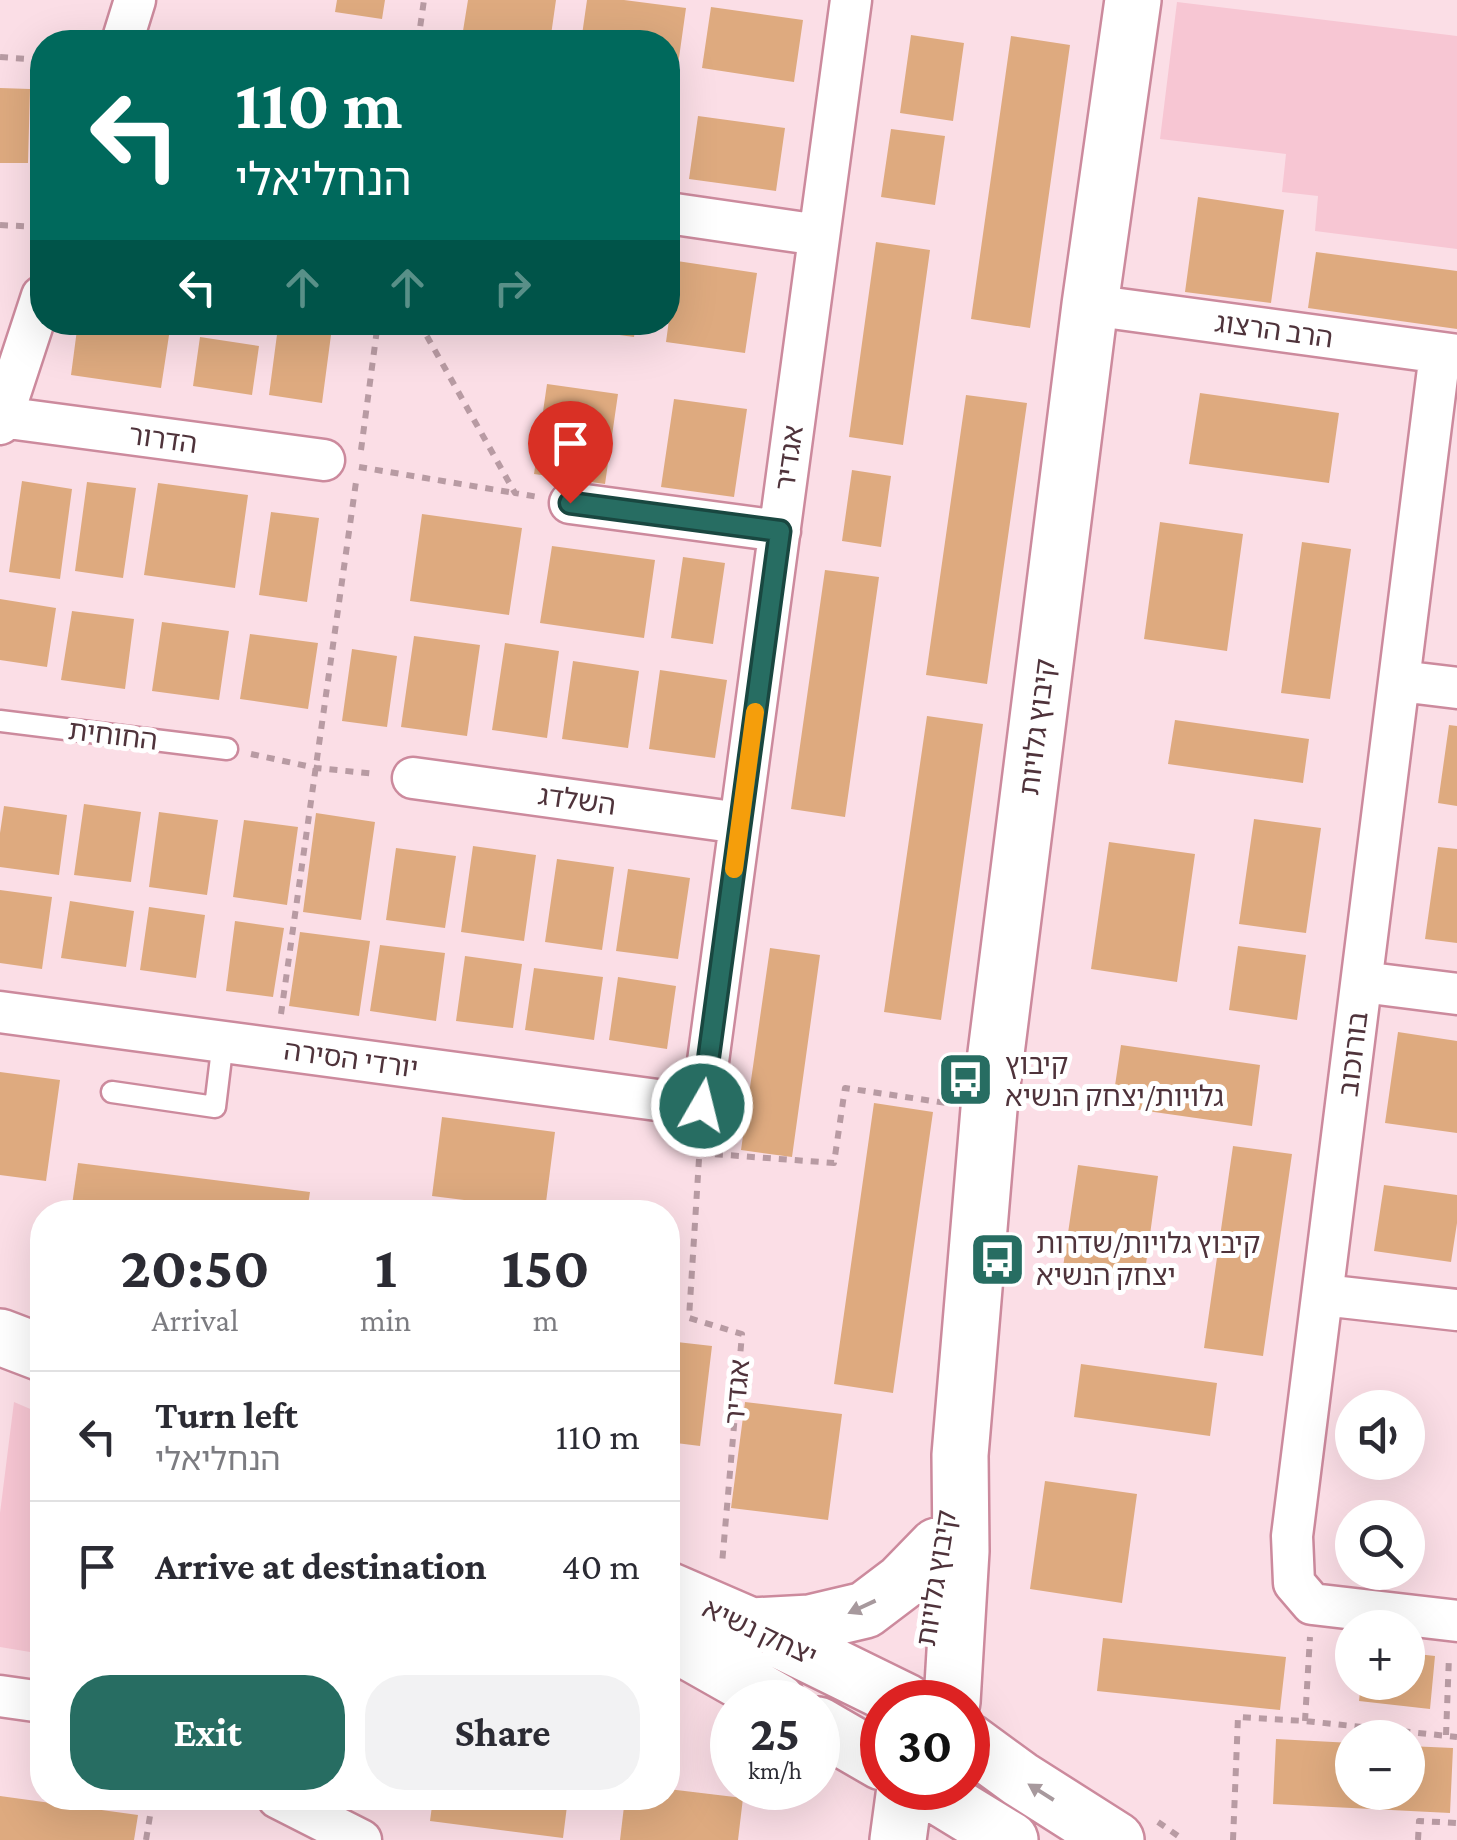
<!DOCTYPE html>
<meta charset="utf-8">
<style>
body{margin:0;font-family:"Crimson Pro","Noto Sans Hebrew",serif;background:#f2f2f3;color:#2b2b33;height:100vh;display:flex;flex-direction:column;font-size:38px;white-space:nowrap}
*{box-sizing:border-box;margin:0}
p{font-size:32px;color:#7c7c81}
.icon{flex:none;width:55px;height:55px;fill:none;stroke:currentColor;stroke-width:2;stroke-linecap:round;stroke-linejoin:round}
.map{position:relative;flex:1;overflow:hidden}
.side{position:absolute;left:30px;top:1200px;width:650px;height:610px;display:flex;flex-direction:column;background:#fff;border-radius:40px;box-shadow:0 10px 40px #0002}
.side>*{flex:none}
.hud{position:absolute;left:30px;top:30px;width:650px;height:305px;border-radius:40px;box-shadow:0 10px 40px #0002;background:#00695c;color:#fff;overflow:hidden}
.buttons{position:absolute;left:1335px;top:1390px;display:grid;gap:20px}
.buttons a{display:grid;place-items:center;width:90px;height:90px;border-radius:50%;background:#fff;box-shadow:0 10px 40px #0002;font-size:50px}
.speed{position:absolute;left:710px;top:1680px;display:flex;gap:20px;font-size:50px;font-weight:700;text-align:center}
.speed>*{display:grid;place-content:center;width:130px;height:130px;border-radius:50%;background:#fff;box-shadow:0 10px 40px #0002;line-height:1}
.speed small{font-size:25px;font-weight:400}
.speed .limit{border:15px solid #d22;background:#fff;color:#111}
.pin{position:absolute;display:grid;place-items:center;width:85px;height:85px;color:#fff;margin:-102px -42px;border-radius:50% 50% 50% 0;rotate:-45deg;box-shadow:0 0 10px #0007}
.pin .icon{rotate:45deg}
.me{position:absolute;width:110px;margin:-55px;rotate:8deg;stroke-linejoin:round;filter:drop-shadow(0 0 8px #0008)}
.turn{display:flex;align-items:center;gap:35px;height:210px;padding:0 40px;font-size:45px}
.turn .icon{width:130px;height:130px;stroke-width:2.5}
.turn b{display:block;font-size:70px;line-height:85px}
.lanes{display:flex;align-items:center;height:95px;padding:0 40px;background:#0003;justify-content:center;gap:50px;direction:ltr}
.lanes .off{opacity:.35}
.eta{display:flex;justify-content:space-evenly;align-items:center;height:170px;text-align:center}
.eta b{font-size:60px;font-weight:700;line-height:70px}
.primary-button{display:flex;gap:20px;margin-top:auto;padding:20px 40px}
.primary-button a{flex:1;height:115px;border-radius:40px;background:#276d62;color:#fff;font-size:40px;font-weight:700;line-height:115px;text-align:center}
.primary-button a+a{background:#f2f2f3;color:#2b2b33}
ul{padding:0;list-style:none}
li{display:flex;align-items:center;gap:30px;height:130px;padding:0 40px;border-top:2px solid #e1e1e2}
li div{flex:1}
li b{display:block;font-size:38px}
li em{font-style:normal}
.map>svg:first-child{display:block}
</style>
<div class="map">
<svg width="1457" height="1840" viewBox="0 0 1457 1840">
<rect width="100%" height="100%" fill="#fbdee6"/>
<!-- green -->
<path fill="#f7c6d3" d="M1177,2l280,34v213l-142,-18 3,-35 -36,-4 4,-38 -126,-15z
M14,1402l28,12v240l-42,-7v-134z"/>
<!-- building -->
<path fill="#deaa7f" d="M337,0h48l-3,19 -47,-7z
M468,0h88l-6,42h-48l-40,-5z
M587,0h37l62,8 -8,57 -10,-2v-21h-87z
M711,7l92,13 -9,62 -92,-14z
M169,31l67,9v2h-69z
M911,35l53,8 -11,78 -53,-8z
M1011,36l59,9 -40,283 -59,-9z
M0,88l30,1 -2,74h-28z
M698,116l87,12 -9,63 -87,-12z
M891,129l54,7 -10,69 -54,-8z
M1198,197l86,13 -13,93 -86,-11z
M876,242l54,8 -27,195 -54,-8z
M1316,252l141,19v58l-149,-21z
M677,261l80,12 -12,80 -79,-11z
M78,322h93l-10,66 -90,-13z
M546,322h90l-2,15 -88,-12z
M278,327l53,8 -9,68 -53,-8z
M200,337l59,9 -7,49 -59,-9z
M547,384l71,10 -13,90 -71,-10z
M1200,393l139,20 -10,70 -140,-19z
M966,395l61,8 -40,281 -61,-9z
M674,399l73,10 -13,88 -73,-10z
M852,470l39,6 -10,71 -39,-6z
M22,481l50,8 -12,90 -51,-7z
M87,482l49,6 -13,90 -48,-7z
M158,483l90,12 -13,93 -91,-13z
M271,512l48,6 -12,84 -48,-7z
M422,514l100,14 -13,87 -99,-14z
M1160,522l83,12 -16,117 -83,-12z
M1302,542l49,7 -21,150 -49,-6z
M552,546l103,14 -11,78 -104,-15z
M683,557l42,6 -12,81 -42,-6z
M825,570l54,7 -34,240 -54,-8z
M0,599l56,9 -9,59 -47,-7z
M72,611l62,8 -9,70 -64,-9z
M162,622l67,9 -10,69 -67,-9z
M250,634l68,9 -10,66 -68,-10z
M414,636l66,9 -13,91 -66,-9z
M505,643l54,8 -12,87 -55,-8z
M352,649l45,7 -10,71 -45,-6z
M573,661l66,10 -11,77 -66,-9z
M660,670l67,10 -12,78 -66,-9z
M927,716l56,8 -42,296 -57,-8z
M1175,720l134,19 -6,44 -135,-19z
M1449,725l8,1v80l-19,-3z
M84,804l57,8 -10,70 -57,-7z
M4,806l63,9 -8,60 -59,-8v-34z
M159,812l59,8 -11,75 -58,-8z
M316,813l59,9 -14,98 -58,-8z
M1254,819l67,9 -15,105 -67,-9z
M244,820l54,7 -11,78 -54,-8z
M1109,842l86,12 -18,128 -86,-13z
M473,846l63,9 -12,86 -63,-9z
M1438,847l19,2v94l-32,-4z
M396,848l60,8 -11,72 -59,-8z
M557,859l57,8 -12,83 -57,-8z
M628,869l62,9 -12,81 -62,-8z
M0,890l52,7 -10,72 -42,-6z
M70,901l64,10 -8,56 -65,-9z
M149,907l56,8 -9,63 -56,-8z
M235,921l49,7 -11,69 -47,-6z
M300,932l70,9 -11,75 -70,-10z
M380,945l65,8 -9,68 -66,-10z
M1238,946l68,9 -9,65 -68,-10z
M770,948l50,7 -28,202 -51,-7z
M465,956l57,8 -9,64 -57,-7z
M534,968l69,9 -9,63 -69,-10z
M618,977l58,9 -9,63 -58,-9z
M1398,1032l59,9v92l-72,-10z
M1121,1045l139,20 -8,61 -140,-20z
M0,1072l60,8 -14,101 -46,-6z
M874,1103l59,9 -40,281 -59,-9z
M442,1117l113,15 -10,78 -113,-14z
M1233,1146l59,8 -29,202 -59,-8z
M78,1163l232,29 -3,20h-236z
M1078,1165l80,11 -15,110 -81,-12z
M1384,1185l73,10v28l-6,39 -77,-11z
M668,1341l44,5 -12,100 -32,-4z
M1081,1364l136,19 -7,53 -136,-19z
M745,1402l97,12 -14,106 -97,-12z
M1045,1481l92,13 -15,109 -92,-14z
M1103,1638l183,19 -6,53 -183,-19z
M1408,1653l27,3 -5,53 -71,-8 2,-19h47z
M1276,1739l76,4v49h56v-46l45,2 -3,65 -177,-9z
M668,1789l75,9 -5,42h-118l5,-42h43z
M0,1796l138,19 -4,25h-134z
M433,1798h135l-5,40 -133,-17z"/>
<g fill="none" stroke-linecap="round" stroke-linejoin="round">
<defs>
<path id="lane" d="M0,721l227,28
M112,1092l103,15 8,-66"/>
<path id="street" d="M122,42l13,-42
M668,213l151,22
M1090,305l367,50
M1440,353l-148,1183 2,47 18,21 145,17
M2,417l322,43
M0,424l42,-128
M570,503l210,28
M1400,681l57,7
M413,778l327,45
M1362,982l95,12
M0,1012l702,94 149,-1106
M1323,1295l134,15
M0,1696l42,6
M278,1798l83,42"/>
<path id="secondary" d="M0,1337l42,16
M668,1590l83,36 155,76
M751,1626l59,-3 55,-13 37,-28 35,-36
M668,1642l27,13 83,47
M952,1702l9,-151 -1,-96 29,-346 101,-804 43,-305
M818,1725l64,37
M968,1741l52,38 96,61
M925,1788l85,52
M898,1840l7,-52"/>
</defs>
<!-- lane casing -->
<use href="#lane" stroke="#cc8a9d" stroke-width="25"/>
<!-- street casing -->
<use href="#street" stroke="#cc8a9d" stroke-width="45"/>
<!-- secondary casing -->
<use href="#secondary" stroke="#cc8a9d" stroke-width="60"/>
<!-- path -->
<path stroke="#b89ba3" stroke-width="6" stroke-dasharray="8 8" stroke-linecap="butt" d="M418,42l6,-42
M0,57l42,3
M0,225l42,2
M419,322l96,171 23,4
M361,450l17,-128
M359,467l156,26
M251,754l65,14 61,6
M281,1014l75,-532
M700,1143l-11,175 53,16 -20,230
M699,1153l135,10 11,-75 101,15
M1305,1721l5,-84
M1446,1735l3,-79
M1158,1822l26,18
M146,1840l7,-42
M1233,1840l5,-123 67,4 152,16
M1418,1840l1,-19 38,2"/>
<!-- lane -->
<use href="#lane" stroke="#fff" stroke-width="20"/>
<!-- street -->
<use href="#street" stroke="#fff" stroke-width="40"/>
<!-- secondary -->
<use href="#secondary" stroke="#fff" stroke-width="55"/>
</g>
<!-- one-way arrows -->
<defs><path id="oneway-solid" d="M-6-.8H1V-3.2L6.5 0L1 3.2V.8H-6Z" transform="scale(2.5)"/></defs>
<g fill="#a7999d">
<use href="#oneway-solid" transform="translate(862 1607) rotate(155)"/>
<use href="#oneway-solid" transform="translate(1041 1792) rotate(-148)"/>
</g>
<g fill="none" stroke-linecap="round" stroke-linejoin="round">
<defs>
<path id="route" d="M570,503l210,28 -78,575"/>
</defs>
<!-- route casing -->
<use href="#route" stroke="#194740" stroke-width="25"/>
<!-- route -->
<use href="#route" stroke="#276d62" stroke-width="18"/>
<!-- slow -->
<path stroke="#f59e0b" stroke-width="18" d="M734,869l21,-157"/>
</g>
<!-- icons -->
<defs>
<symbol id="bus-square" viewBox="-11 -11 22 22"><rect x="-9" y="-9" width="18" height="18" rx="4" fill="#276d62" stroke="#fff"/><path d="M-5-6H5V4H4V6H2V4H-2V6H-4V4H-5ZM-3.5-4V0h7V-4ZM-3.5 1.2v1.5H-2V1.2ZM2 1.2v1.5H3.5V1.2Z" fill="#fff"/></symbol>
</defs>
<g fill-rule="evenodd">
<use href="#bus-square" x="934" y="1048" width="63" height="63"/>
<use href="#bus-square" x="966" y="1228" width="63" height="63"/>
</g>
<g text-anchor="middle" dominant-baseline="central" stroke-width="10" stroke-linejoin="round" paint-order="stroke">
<!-- street labels -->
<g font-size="28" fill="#4f333b" stroke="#fff">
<text transform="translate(1274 330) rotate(8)">הרב הרצוג</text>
<text transform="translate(163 439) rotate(8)">הדרור</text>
<text transform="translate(789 458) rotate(-82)">אגדיר</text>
<text transform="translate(1037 727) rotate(-83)">קיבוץ גלויות</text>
<text transform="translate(113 735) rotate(7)">החוחית</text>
<text transform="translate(577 800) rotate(8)">השלדג</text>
<text transform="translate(1353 1054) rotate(-83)">בורוכוב</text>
<text transform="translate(351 1059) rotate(8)">יורדי הסירה</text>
<text transform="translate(737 1392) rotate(-85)">אגדיר</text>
<text transform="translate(936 1578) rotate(-81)">קיבוץ גלויות</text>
<text transform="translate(760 1632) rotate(25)">יצחק נשיא</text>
</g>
<!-- poi labels -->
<g font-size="28" fill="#4f333b" stroke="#fff" text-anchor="start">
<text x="1005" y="1064">קיבוץ<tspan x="1005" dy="32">גלויות/יצחק הנשיא</tspan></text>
<text x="1036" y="1243">קיבוץ גלויות/שדרות<tspan x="1036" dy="32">יצחק הנשיא</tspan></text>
</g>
</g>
</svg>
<div class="buttons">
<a><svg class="icon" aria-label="sound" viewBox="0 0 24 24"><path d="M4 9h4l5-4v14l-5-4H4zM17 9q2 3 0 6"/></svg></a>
<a><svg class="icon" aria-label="search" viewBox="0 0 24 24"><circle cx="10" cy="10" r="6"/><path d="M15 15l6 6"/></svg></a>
<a>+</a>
<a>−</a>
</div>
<div class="speed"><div>25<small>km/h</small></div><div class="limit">30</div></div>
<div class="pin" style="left:570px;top:503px;background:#d93025"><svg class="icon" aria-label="arrive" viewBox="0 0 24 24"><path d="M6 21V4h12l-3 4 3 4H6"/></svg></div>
<svg class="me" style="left:702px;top:1106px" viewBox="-20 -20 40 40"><circle r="17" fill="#276d62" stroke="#fff" stroke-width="3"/><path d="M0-11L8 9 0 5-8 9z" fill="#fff"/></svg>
<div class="hud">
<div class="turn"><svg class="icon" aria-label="left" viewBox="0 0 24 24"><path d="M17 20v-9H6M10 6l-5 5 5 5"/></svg><div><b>110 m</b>הנחליאלי</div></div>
<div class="lanes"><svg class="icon" aria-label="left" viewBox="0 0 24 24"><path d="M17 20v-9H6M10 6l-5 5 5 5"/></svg><svg class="icon off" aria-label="ahead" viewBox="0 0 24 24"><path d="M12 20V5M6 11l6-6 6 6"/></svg><svg class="icon off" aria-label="ahead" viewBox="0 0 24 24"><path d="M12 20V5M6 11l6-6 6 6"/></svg><svg class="icon off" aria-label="right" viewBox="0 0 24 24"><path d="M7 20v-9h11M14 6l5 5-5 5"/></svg></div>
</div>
<section class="side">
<div class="eta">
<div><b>20:50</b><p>Arrival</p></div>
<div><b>1</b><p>min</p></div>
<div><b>150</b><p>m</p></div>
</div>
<ul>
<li><svg class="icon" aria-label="left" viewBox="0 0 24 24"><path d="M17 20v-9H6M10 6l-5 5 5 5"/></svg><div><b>Turn left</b><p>הנחליאלי</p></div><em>110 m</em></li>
<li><svg class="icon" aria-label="arrive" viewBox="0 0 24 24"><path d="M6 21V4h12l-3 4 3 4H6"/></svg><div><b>Arrive at destination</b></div><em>40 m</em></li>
</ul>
<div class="primary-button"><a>Exit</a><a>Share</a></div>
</section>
</div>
